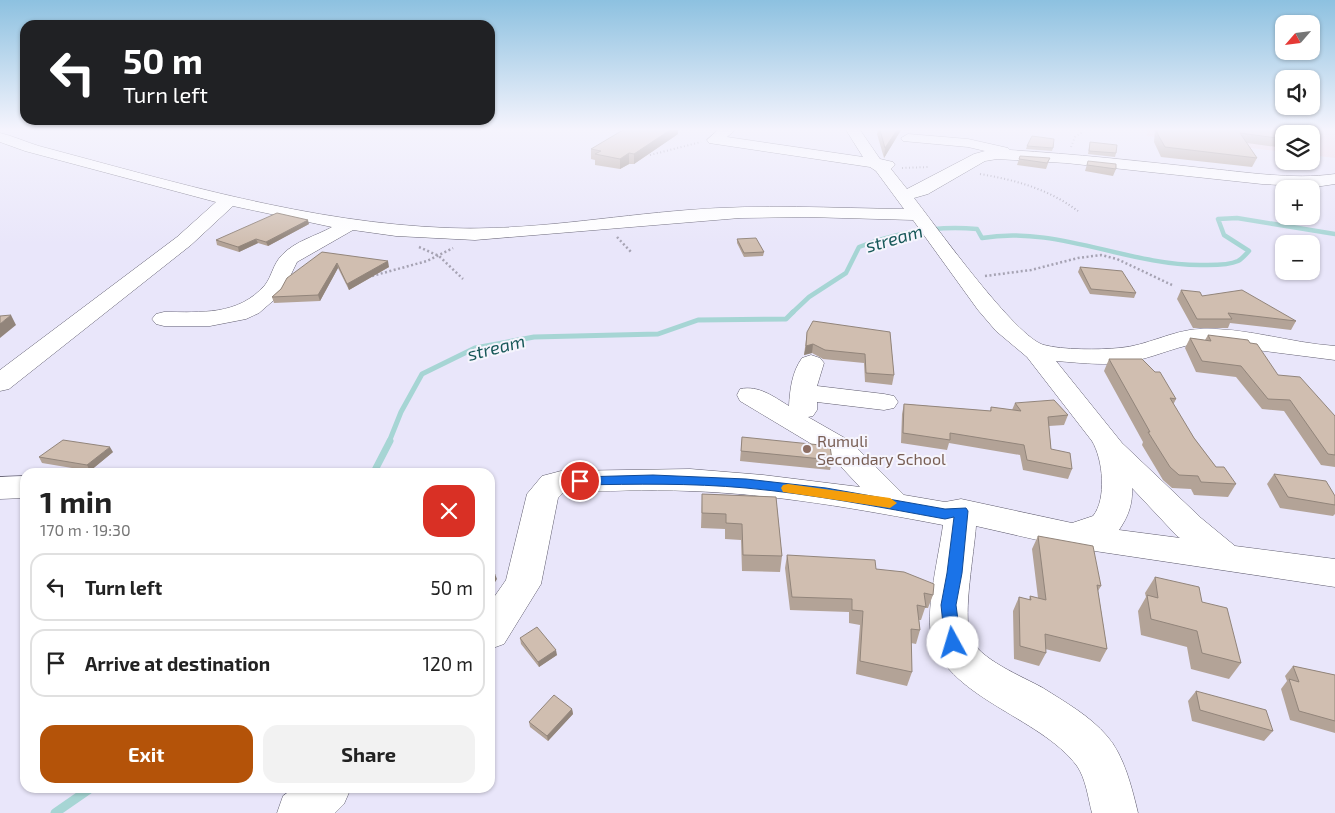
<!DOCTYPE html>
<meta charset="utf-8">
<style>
body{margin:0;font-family:"Exo 2",sans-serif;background:#f2f2f2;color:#222;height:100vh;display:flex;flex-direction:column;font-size:19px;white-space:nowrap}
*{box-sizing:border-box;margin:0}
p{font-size:16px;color:#767676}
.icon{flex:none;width:28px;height:28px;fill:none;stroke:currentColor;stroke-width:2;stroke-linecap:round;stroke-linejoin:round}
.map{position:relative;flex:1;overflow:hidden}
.side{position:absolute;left:20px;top:468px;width:475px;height:325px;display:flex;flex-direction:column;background:#fff;border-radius:15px;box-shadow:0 1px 4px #0004}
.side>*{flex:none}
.hud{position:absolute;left:20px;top:20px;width:475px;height:105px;border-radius:15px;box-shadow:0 1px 4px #0004;background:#202124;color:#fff;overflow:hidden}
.needle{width:32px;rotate:242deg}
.buttons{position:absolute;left:1275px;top:15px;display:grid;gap:10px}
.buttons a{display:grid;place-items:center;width:45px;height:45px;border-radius:10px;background:#fff;box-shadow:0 1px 4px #0004;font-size:25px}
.pin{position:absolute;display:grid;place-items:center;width:42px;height:42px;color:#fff;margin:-21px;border:2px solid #fff;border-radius:50%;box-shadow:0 1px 5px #0007}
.me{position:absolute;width:55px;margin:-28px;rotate:354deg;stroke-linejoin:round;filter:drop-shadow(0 0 4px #0008)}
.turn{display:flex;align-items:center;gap:18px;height:105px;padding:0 20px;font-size:22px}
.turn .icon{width:65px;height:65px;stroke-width:2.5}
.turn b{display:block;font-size:35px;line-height:42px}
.round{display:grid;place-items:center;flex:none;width:52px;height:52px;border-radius:15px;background:#f2f2f2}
.overview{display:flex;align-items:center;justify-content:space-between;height:85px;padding:0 20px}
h1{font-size:30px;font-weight:700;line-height:38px}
.button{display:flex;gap:10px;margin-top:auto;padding:10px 20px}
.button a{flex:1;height:58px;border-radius:15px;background:#b45309;color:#fff;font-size:20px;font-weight:700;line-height:58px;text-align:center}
.button a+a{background:#f2f2f2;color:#222}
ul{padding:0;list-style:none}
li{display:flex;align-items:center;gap:15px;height:68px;margin:0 10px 8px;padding:0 10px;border:2px solid #e0e0e0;border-radius:15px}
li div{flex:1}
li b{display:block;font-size:19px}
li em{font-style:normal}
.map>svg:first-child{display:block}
</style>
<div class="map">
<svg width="1335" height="813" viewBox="0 0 1335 813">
<rect width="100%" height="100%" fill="#e9e6fa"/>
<!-- commercial -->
<path fill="#efd7e3" d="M1147,130h188v28l-24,-3v-21h-27v18l-137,-16z"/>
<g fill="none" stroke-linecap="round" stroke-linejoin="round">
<!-- stream-far3 -->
<path stroke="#a6d5d4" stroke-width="4.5" d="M792,313l17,-16 37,-24 13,-26c39,-15 76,-22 118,-18l5,9c73,-13 145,27 218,27 11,0 27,1 38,-4 4,-2 8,-7 11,-10l-25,-16 -6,-16 19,-1 98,16"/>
<!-- stream-far2 -->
<path stroke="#a6d5d4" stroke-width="5" d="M389,442l12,-30 21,-38 53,-26 59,-11 124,-3 40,-14 88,-1 7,-7"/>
<!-- stream-far1 -->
<path stroke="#a6d5d4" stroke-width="7" d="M374,472l16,-31"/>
<!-- stream -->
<path stroke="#a6d5d4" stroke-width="9" d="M55,813l36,-25"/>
<defs>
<path id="minor" d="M718,130h17l-8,7 136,20 -17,-27h14l20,29 13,3 2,3 -4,4 16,20 67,-35 11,-3 -17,-4 -65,-6 -2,-3 7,-4 60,5 40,9 2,2c65,4 129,11 193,18 43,4 89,12 132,6v10l-20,3 -53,-3 -196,-21 -69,-4 -12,2 -57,33 -14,4c22,28 102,140 130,147 18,5 56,5 75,3 28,-2 53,-18 81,-19 45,-2 90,14 135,17v14l-133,-17c-22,2 -42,12 -64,17 -27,7 -54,3 -82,1l66,82 79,75 34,28 100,13v28l-267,-40 -92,-21c-2,28 -13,86 -6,110 7,23 54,41 73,52 22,14 47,28 64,48 17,19 25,52 31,77h-46c-4,-15 -6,-34 -15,-47 -37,-50 -134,-69 -146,-132 -5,-27 8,-79 12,-109 -84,-16 -168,-31 -254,-34 -42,-2 -84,0 -126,2l-5,5 -17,86 -37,60 -14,5v-46l16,-23 21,-86 15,-18 19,-5 129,-2 73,6 97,12 -30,-32 -90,-54 -3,-6 3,-6c19,-4 34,8 49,17 1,-17 3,-34 13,-48l9,-3 9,3 4,5 -7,23 67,8 10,2 4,6 -4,6 -10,2 -67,-8v8l-4,6 -5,1 42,24 54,54 41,7 16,-3 111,24 21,-7c14,-17 10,-57 -1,-75l-65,-84 -31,-26 -18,-21 -65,-90 -106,-3 -67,1 -265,22 -79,-4 -43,-6 -56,32 -15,31 -23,20 -13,6 -36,7h-46l-8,-2 -4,-5 4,-5 8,-2c37,0 74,4 101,-27 7,-9 8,-21 17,-30 13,-14 34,-19 50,-28l-99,-21 -42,39 -182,144 -9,2v-21l177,-133 39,-35 -191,-51 -25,-9v-9c13,3 26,9 39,13 135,36 271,77 410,82 80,3 160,-12 239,-18 73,-6 144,-2 216,-1l-28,-38 -6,-4 -161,-24 -2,-3zM1132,488l45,48 3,2 -61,-8c9,-13 14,-26 13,-42z
M25,476v22l-25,1v-22z
M294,788h57l-7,16 -9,9h-58l6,-17z"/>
</defs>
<!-- minor casing -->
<use href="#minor" stroke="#5f5c6e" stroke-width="1"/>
<!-- path-far1 -->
<path stroke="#a6a3b3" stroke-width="2" stroke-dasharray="1 2.5" stroke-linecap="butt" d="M1071,147l4,-10 6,-4 -2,-3
M650,155l51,-13
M902,168l26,-1
M980,174c36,6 68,15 98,37"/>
<!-- path -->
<path stroke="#a6a3b3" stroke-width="2.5" stroke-dasharray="2 2.5" stroke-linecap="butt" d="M617,237l14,15
M419,247l20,9 24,23
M372,276l55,-15 26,-13
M985,276l46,-6 47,-12 23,-3 16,4 55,26"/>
<!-- minor -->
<use href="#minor" fill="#fff" fill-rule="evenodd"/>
</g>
<!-- wall -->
<path fill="#b3a397" d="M878,130h23l-17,28 -7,-24z
M1155,130h133v3l-4,1v14l-37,-5 10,15 -5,9 -91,-10 -7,-15z
M678,134l-44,30h-5l-9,5 -25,-4v-5l-4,-1v-10z
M1090,142l26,11 -1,4 -27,-3z
M1027,146l26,2 -1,3 -26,-2z
M1050,158l-4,11 -29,-4 2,-6z
M1088,161l28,8 -3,7 -28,-5z
M309,224l-41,22 -10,-3 -19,9 -22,-7 -1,-5z
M737,239l27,13 -1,4 -19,1 -7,-14z
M322,252l67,15 -40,23 -11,-22 -18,33 -46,2 -2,-6z
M1080,267l56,26 -2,5 -44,-4 -12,-22z
M1181,290l21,6 94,25 -5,9 -61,-7 -2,5h-35l-16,-29z
M807,332h83l4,43 -2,10 -27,-3 -1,-19 -41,-4 -11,-6 -8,2z
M1208,335l70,40 57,41v51l-14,-2 -37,-54 -22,-2 -26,-32 -40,-5 -11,-24 5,-10 15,2z
M1109,359l67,40 -3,6 21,33 22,29 20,17 -8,13 -34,-2 -3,-6 -19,-1 -9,-8 -21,-35 1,-3 -39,-71z
M1015,403l53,12 -4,10 -15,1 2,23 21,20 -4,10 -45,-9 -3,-15 -71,-12 -2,7 -46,-7 1,-29 2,-10 86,7 1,-4 21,3z
M742,437l90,23 -2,10 -90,-9z
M113,452l-23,19 -48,-8 -3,-6z
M1274,474l61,22v18l-2,2 -53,-8 -13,-24z
M702,494l74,3 6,59 -2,16 -38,-1 -1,-31 -16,-1v-10l-24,-1z
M1038,536l63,50 -3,5 9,58 -7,13 -55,-13 1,4 -7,13 -25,-7 -1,-48 6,-14 10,3 1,-4 8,2 -6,-49z
M787,555l89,14 57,26 -5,13h-3l-4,12h-2l1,10 -4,14 -5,-1 1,29 -5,14 -51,-12 4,-49 -11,-2v-11l-59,-2 -5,-42z
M1155,577l47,25 39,61 -12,16 -38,-10 -4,-22 -46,-12 -3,-24 8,-14 -1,-4z
M520,638l37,17 -18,12 -18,-23z
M1293,666l42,9v58l-45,-13 -9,-31 6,-8 -2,-5z
M1196,691l77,40 -9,10 -72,-20 -4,-20z
M572,709l1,5 -25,27 -18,-14 -1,-5z"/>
<!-- shaded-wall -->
<path fill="#92857b" d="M670,130h8v4l-44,30v-10z
M897,130h4l-17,28 1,-10z
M629,153v11l-9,5v-10z
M308,220l1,4 -41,22 -2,-4z
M256,239l2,4 -19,9 -1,-5z
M388,261l1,6 -40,23 -2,-6z
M337,263l1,5 -18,33 -2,-6z
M11,315l5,10 -16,13v-14z
M813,344l-1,9 -8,2 2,-9z
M110,447l3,5 -23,19 -3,-6z
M495,574l2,5 -7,11v-7z
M556,650l1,5 -18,12 -1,-5z
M572,709l1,5 -25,27 -1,-5z"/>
<!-- building -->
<path fill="#d0beb0" stroke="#92857b" d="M623,130h47l-36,24 -5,-1 -9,6 -25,-5 6,-3 -10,-2z
M880,130h17l-12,18z
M1157,130h131v4h-4v5l-44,-6 17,25 -92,-11 -8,-14z
M1032,136l22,3 -1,9 -26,-2z
M1090,142l27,3 -1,8 -27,-2z
M1020,156l30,2 -3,5 -28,-4z
M1088,161l28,3v5l-29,-4z
M277,213l31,7 -42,22 -10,-3 -18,8 -22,-7z
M756,238l8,14 -20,1 -7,-14z
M322,252l66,9 -41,23 -10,-21 -19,32 -46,2 9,-8 6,-11z
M1080,267l42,4 14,22 -45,-4z
M1181,290l19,2 2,4 40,-6 54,31 -68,-8 4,6h-35z
M11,315l-11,9v-8z
M813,321l77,11 4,43 -28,-2 -1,-19 -40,-4 -12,-6 -7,2 1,-14z
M1208,335l40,5 2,3 7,1 21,31 22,2 35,39v39l-7,-1 -38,-54 -22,-1 -27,-33 -39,-5 -12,-23 21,3z
M1109,359h33l13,13h5l16,27 -6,-1 24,40 22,29h8l12,17 -35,-2 -3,-6 -19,-1 -9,-8 -22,-35h2z
M1054,400l14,15 -20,2 3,32 19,4 2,16 -45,-9 -3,-15 -74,-12v7l-47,-7 1,-29 87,7v-4l30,4 -6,-8z
M742,437l88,9 2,14 -91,-9z
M63,440l47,7 -23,18 -48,-8z
M1274,474l52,7 9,15v9l-47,-8z
M702,494l74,3 6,59 -39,-1 -1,-31 -16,-1v-9l-24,-1z
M1038,536l55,10 8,40 -4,-1 10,64 -62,-15 1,19 -26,-7 -1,-49 12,3 -1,-4 16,4z
M787,555l88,5 1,9 28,3 30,12 -1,11 -9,-2 2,14 -9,-2 3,25 -9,-1 1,43 -52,-11 3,-50 -11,-1v-11l-60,-2z
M490,572l5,2 -5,9z
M1155,577l44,10 3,15 25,6 14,55 -39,-10 -5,-22 -46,-12 -4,-24 11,3z
M537,627l19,23 -18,12 -18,-24z
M1293,666l42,9v46l-36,-10 -10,-32 10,3z
M1196,691l70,19 7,21 -73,-21z
M554,695l18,14 -25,27 -18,-14z"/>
<!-- sky -->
<linearGradient id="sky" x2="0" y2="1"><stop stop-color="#8dc1e0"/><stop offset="0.53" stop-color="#f5f4fd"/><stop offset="1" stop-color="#f5f4fd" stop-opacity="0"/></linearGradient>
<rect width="1335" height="244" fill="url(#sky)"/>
<!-- route -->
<path fill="#1a73e8" stroke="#114b97" d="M653,475l93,4 80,9 119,21 21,-1 2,3 -6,62 -6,32 5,38 -3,5 -5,2 -6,-2 -2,-5 -4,-38 6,-32 7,-56 -9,2c-66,-12 -132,-25 -199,-31 -55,-5 -111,-4 -166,-3l-7,-4 7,-4z"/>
<!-- slow -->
<path fill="#f59e0b" d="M788,484l102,14 7,5 -7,5 -107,-16 -2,-4 2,-3z"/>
<!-- markers -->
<circle fill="#8d6e63" stroke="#f6f5fd" stroke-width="2" cx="807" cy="449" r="5"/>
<g text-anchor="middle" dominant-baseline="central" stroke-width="4" stroke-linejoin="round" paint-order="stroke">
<!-- education labels -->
<g font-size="16" fill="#785e54" stroke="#f6f5fd" text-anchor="start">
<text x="817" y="440">Rumuli<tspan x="817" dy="18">Secondary School</tspan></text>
</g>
<!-- water labels -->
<g font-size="18" font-style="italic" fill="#165758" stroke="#f6f5fd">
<text transform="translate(894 238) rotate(-16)">stream</text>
<text transform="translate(496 347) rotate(-14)">stream</text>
</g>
</g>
</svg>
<div class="buttons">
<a><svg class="needle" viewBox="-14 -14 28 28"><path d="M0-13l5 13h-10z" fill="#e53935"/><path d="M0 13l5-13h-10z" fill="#767676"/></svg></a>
<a><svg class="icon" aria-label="sound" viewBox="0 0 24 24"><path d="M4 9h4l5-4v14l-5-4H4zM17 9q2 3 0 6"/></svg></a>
<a><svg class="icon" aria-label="layers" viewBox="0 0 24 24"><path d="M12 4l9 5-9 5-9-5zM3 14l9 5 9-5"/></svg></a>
<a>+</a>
<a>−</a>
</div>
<div class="pin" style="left:580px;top:481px;background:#d93025"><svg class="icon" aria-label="arrive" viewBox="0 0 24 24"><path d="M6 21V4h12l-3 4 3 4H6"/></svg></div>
<svg class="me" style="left:953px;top:643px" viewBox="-20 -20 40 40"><circle r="19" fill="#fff"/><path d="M0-13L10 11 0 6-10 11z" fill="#1a73e8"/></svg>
<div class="hud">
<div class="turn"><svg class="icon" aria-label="left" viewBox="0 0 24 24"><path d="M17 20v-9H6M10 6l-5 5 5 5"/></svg><div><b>50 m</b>Turn left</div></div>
</div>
<section class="side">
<div class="overview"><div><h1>1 min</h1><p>170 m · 19:30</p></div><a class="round" style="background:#d93025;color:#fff"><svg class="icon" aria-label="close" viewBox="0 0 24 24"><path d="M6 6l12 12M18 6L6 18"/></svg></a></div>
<ul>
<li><svg class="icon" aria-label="left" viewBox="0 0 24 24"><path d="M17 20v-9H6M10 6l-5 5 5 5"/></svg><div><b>Turn left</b></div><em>50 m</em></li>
<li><svg class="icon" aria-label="arrive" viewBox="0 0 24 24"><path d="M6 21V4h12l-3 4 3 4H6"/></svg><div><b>Arrive at destination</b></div><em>120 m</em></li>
</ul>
<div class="button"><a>Exit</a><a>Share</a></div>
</section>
</div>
